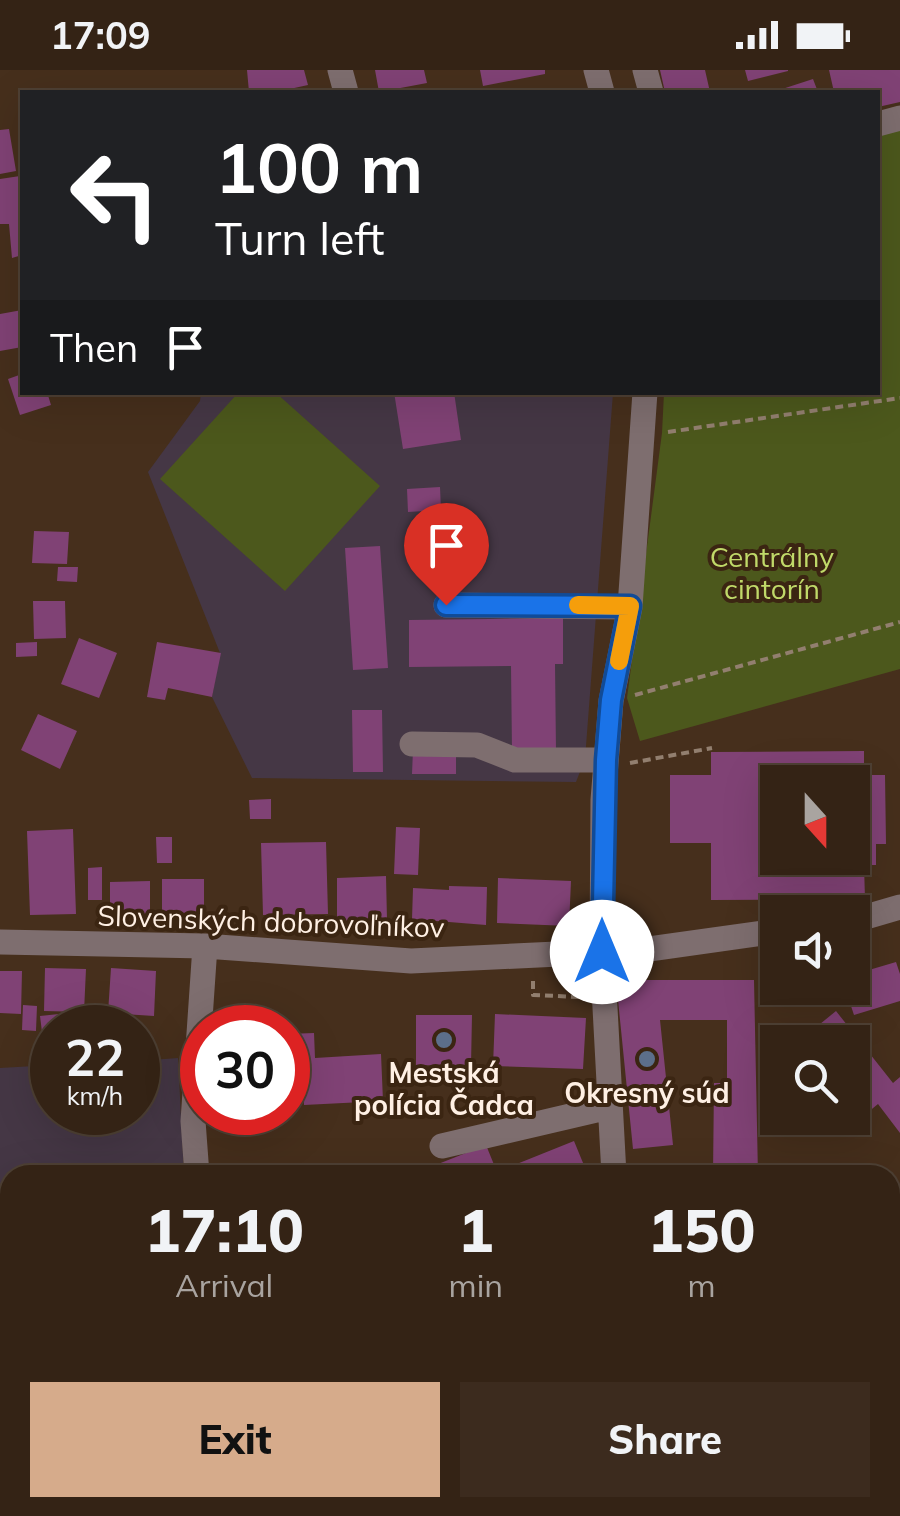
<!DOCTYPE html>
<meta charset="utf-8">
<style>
body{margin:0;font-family:Mulish,sans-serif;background:#3c2b1e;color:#f1f3f6;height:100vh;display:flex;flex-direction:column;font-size:38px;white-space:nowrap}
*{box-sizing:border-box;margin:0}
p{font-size:32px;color:#a9a4a0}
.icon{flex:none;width:55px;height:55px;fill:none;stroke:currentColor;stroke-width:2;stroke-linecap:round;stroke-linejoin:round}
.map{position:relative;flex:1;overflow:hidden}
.details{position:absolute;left:0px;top:1095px;width:900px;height:352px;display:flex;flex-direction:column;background:#342315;border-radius:30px 30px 0 0;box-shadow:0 10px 40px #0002,0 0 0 2px #4e4034}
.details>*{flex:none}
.guide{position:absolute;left:20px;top:20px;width:860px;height:305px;border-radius:0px;box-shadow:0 10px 40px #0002,0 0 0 2px #4e4034;background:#202124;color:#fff;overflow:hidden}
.needle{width:65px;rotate:159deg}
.tools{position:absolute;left:760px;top:695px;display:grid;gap:20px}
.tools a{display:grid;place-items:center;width:110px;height:110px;border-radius:0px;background:#342315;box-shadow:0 10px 40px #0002,0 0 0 2px #4e4034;font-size:50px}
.speed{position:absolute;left:30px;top:935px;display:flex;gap:20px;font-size:50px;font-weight:700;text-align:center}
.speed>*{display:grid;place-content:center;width:130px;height:130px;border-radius:50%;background:#342315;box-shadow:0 10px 40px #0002,0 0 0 2px #4e4034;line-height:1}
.speed small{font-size:25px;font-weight:400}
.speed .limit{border:15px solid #d22;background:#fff;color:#111}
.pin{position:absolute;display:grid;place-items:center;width:85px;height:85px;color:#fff;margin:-102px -42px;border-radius:50% 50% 50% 0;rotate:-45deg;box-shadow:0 0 10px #0007}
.pin .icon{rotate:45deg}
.me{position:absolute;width:110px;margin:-55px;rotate:0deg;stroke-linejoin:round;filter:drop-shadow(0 0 8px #0008)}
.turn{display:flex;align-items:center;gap:35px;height:210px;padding:0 30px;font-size:45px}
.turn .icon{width:130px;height:130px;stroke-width:2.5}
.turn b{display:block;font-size:70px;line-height:85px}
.then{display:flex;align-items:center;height:95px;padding:0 30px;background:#0003;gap:20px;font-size:38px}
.eta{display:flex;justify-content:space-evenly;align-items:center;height:170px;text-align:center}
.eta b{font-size:60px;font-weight:800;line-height:70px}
.button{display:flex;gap:20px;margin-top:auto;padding:20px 30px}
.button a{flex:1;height:115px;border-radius:0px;background:#d6ab8b;color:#111;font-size:40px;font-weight:800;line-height:115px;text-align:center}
.button a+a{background:#3c2b1e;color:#f1f3f6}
.status{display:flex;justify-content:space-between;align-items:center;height:70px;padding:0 50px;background:#342315;direction:ltr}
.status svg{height:28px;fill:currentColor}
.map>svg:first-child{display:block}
</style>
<div class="status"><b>17:09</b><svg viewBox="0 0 49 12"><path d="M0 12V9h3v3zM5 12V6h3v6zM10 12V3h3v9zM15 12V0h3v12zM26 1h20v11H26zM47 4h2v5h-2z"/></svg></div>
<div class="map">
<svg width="900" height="1446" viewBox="0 0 900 1446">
<rect width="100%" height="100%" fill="#462f1c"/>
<!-- education -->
<path fill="#453745" d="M201,323h412l-28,366 -9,23 -324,-4 -40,-81 8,-44 -72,-181 52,-71z
M178,988l6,117h-174v156l-10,-53v-210l52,-3v47h86v-51z"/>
<!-- green -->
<path fill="#4c581c" d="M900,58v541l-260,72 -13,-43 35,-265 2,-40 214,-1v-259z
M275,322l105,94 -95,105 -125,-112 78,-86z"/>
<!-- building -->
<path fill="#804275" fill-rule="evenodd" d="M247,0h57l4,15 -32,7h-27z
M375,0h49l3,13 -48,9z
M480,0h65v4l-62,12z
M660,0h45l5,22h-45z
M745,0h43v1l-40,10z
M829,0h71v32l-22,5v-15h-44z
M813,9l5,13h-45z
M9,59l7,42 -16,3v-44z
M20,106l2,79 -10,3 -3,-34h-9v-45z
M22,240v37l-22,4v-37z
M22,304v18h25l4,13 -31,10 -12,-36z
M394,322h60l7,48 -58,9z
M440,417l1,23 -33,2 -1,-23z
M34,461l35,1 -2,32 -35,-1z
M380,476l8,122 -35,2 -8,-122z
M58,497h20l-1,15 -20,-1z
M33,531h32l1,37 -32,1z
M563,548v46h-8l1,88h-44l-1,-86 -102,1v-47z
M79,568l38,15 -18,45 -38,-14z
M37,572v14l-21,1v-14z
M157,572l64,11 -9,44 -44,-9 -3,12 -18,-3z
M352,640h30l1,62h-30z
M38,644l39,17 -17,38 -39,-19z
M413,680l43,1v23h-44z
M864,681v24h21l1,69h-10v21h-12l1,34 -154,1v-57h-41v-68h41v-23zM778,712h74v76h-74z
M271,729v20h-21l-1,-19z
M396,757l24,1 -2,47 -24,-1z
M73,759l3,85 -46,1 -3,-84z
M156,767h16v26h-15z
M326,772l2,72 -65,1 -2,-72z
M102,797v33h-14v-32z
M386,806l1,44 -50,1v-43z
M498,808l73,3 -2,45 -72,-3z
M162,809h42v39l-42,1z
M150,811v37h-40v-36z
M449,816l38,1 -1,38 -74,-6 1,-31 36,2z
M896,892l4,12v27l-46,14 -9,-27h7v-13z
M45,898l41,1 -2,43 -40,-1z
M111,898l45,3 -2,45 -46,-3z
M0,901h22l-1,43 -21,-1z
M616,910h138l4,195h-45l1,-92h13v-63h-67l13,125 -40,4z
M23,935l14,1 -1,25 -14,-1z
M836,941l57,72 7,-6v56l-22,-29 -11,9 -5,-7 -10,8v-72h-54z
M59,944l1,14h-8v11l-9,1 -3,-24z
M495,944l91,4 -3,51 -90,-3z
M416,945h56l-1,51 -55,-1z
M314,963l1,25 66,-4 2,47 -79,4 -1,-25 -15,1v-47z
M574,1071l14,34h-169l-1,-3 68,-27 11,27z
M900,1224v56l-10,7v-56z
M900,1380v66h-9l-6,-8h5v-51z
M105,1438h148l3,8h-148z
M466,1438h43l3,8h-67z
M538,1438h85l3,8h-84z
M696,1438h34l2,8h-34z"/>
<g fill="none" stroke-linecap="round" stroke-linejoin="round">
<!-- path -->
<path stroke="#927f6f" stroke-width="4" stroke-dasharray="8 5" stroke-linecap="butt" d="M668,362l232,-34
M635,625l265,-73
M630,693l82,-15
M533,911v14l46,2
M527,1438l4,8
M534,1438l3,8
M672,1438l3,8"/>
<!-- minor -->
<path stroke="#7e6e6f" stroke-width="25" d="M340,0l6,22
M596,0l6,22
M645,0l6,22
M878,54l22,-6
M446,535l184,2
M412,674l65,1 38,15h90
M852,851l48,-14
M0,872l205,4 206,15 231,-11 136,-19
M442,1076l167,-39
M197,1105l-4,-54 12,-175
M614,1105l-12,-223 1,-152 8,-99 19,-94 15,-215
M890,1196l10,-8
M274,1438l4,8
M357,1446l22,-8"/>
</g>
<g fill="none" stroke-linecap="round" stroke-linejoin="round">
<defs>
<path id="route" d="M446,535l184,1 -19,94 -5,60 -4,192"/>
</defs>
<!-- route casing -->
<use href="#route" stroke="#114b97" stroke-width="25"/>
<!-- route -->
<use href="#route" stroke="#1a73e8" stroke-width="18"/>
<!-- slow -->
<path stroke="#f59e0b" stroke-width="18" d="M578,535l52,1 -11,55"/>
</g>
<!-- markers -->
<g fill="#5c6f8a" stroke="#3b2512" stroke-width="4">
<circle cx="444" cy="970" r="10"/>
<circle cx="647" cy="989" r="10"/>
</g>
<g text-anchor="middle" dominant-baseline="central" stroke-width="8" stroke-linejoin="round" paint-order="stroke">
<!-- park labels -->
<g font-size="28" fill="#c0d969" stroke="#3b2512">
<text x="772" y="486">Centrálny<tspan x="772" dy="32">cintorín</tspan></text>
</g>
<!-- street labels -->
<g font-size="28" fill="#fff0e4" stroke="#3b2512">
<text transform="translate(271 851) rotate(2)">Slovenských dobrovoľníkov</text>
</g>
<!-- poi labels -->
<g font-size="28" font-weight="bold" fill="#fff0e4" stroke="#3b2512">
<text x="444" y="1002">Mestská<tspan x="444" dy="32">polícia Čadca</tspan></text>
<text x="647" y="1022">Okresný súd</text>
</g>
</g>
</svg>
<div class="tools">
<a><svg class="needle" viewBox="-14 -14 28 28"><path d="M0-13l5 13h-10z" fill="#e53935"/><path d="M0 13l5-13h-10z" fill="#a9a4a0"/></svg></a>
<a><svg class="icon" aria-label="sound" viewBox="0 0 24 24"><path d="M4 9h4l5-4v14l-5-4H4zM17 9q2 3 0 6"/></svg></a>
<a><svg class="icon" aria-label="search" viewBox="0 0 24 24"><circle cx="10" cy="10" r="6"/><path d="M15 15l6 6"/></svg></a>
</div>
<div class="speed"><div>22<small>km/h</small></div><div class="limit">30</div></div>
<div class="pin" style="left:446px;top:535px;background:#d93025"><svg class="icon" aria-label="arrive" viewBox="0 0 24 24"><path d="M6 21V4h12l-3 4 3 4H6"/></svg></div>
<svg class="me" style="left:602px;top:882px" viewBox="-20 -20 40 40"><circle r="19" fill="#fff"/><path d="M0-13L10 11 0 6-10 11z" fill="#1a73e8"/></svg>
<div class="guide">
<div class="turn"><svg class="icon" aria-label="left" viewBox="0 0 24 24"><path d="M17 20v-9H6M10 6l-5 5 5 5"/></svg><div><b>100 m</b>Turn left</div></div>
<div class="then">Then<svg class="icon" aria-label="arrive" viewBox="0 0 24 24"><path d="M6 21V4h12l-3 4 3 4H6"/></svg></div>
</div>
<section class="details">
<div class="eta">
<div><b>17:10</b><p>Arrival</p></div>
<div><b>1</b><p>min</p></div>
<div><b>150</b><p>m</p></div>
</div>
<div class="button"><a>Exit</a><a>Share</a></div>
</section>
</div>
